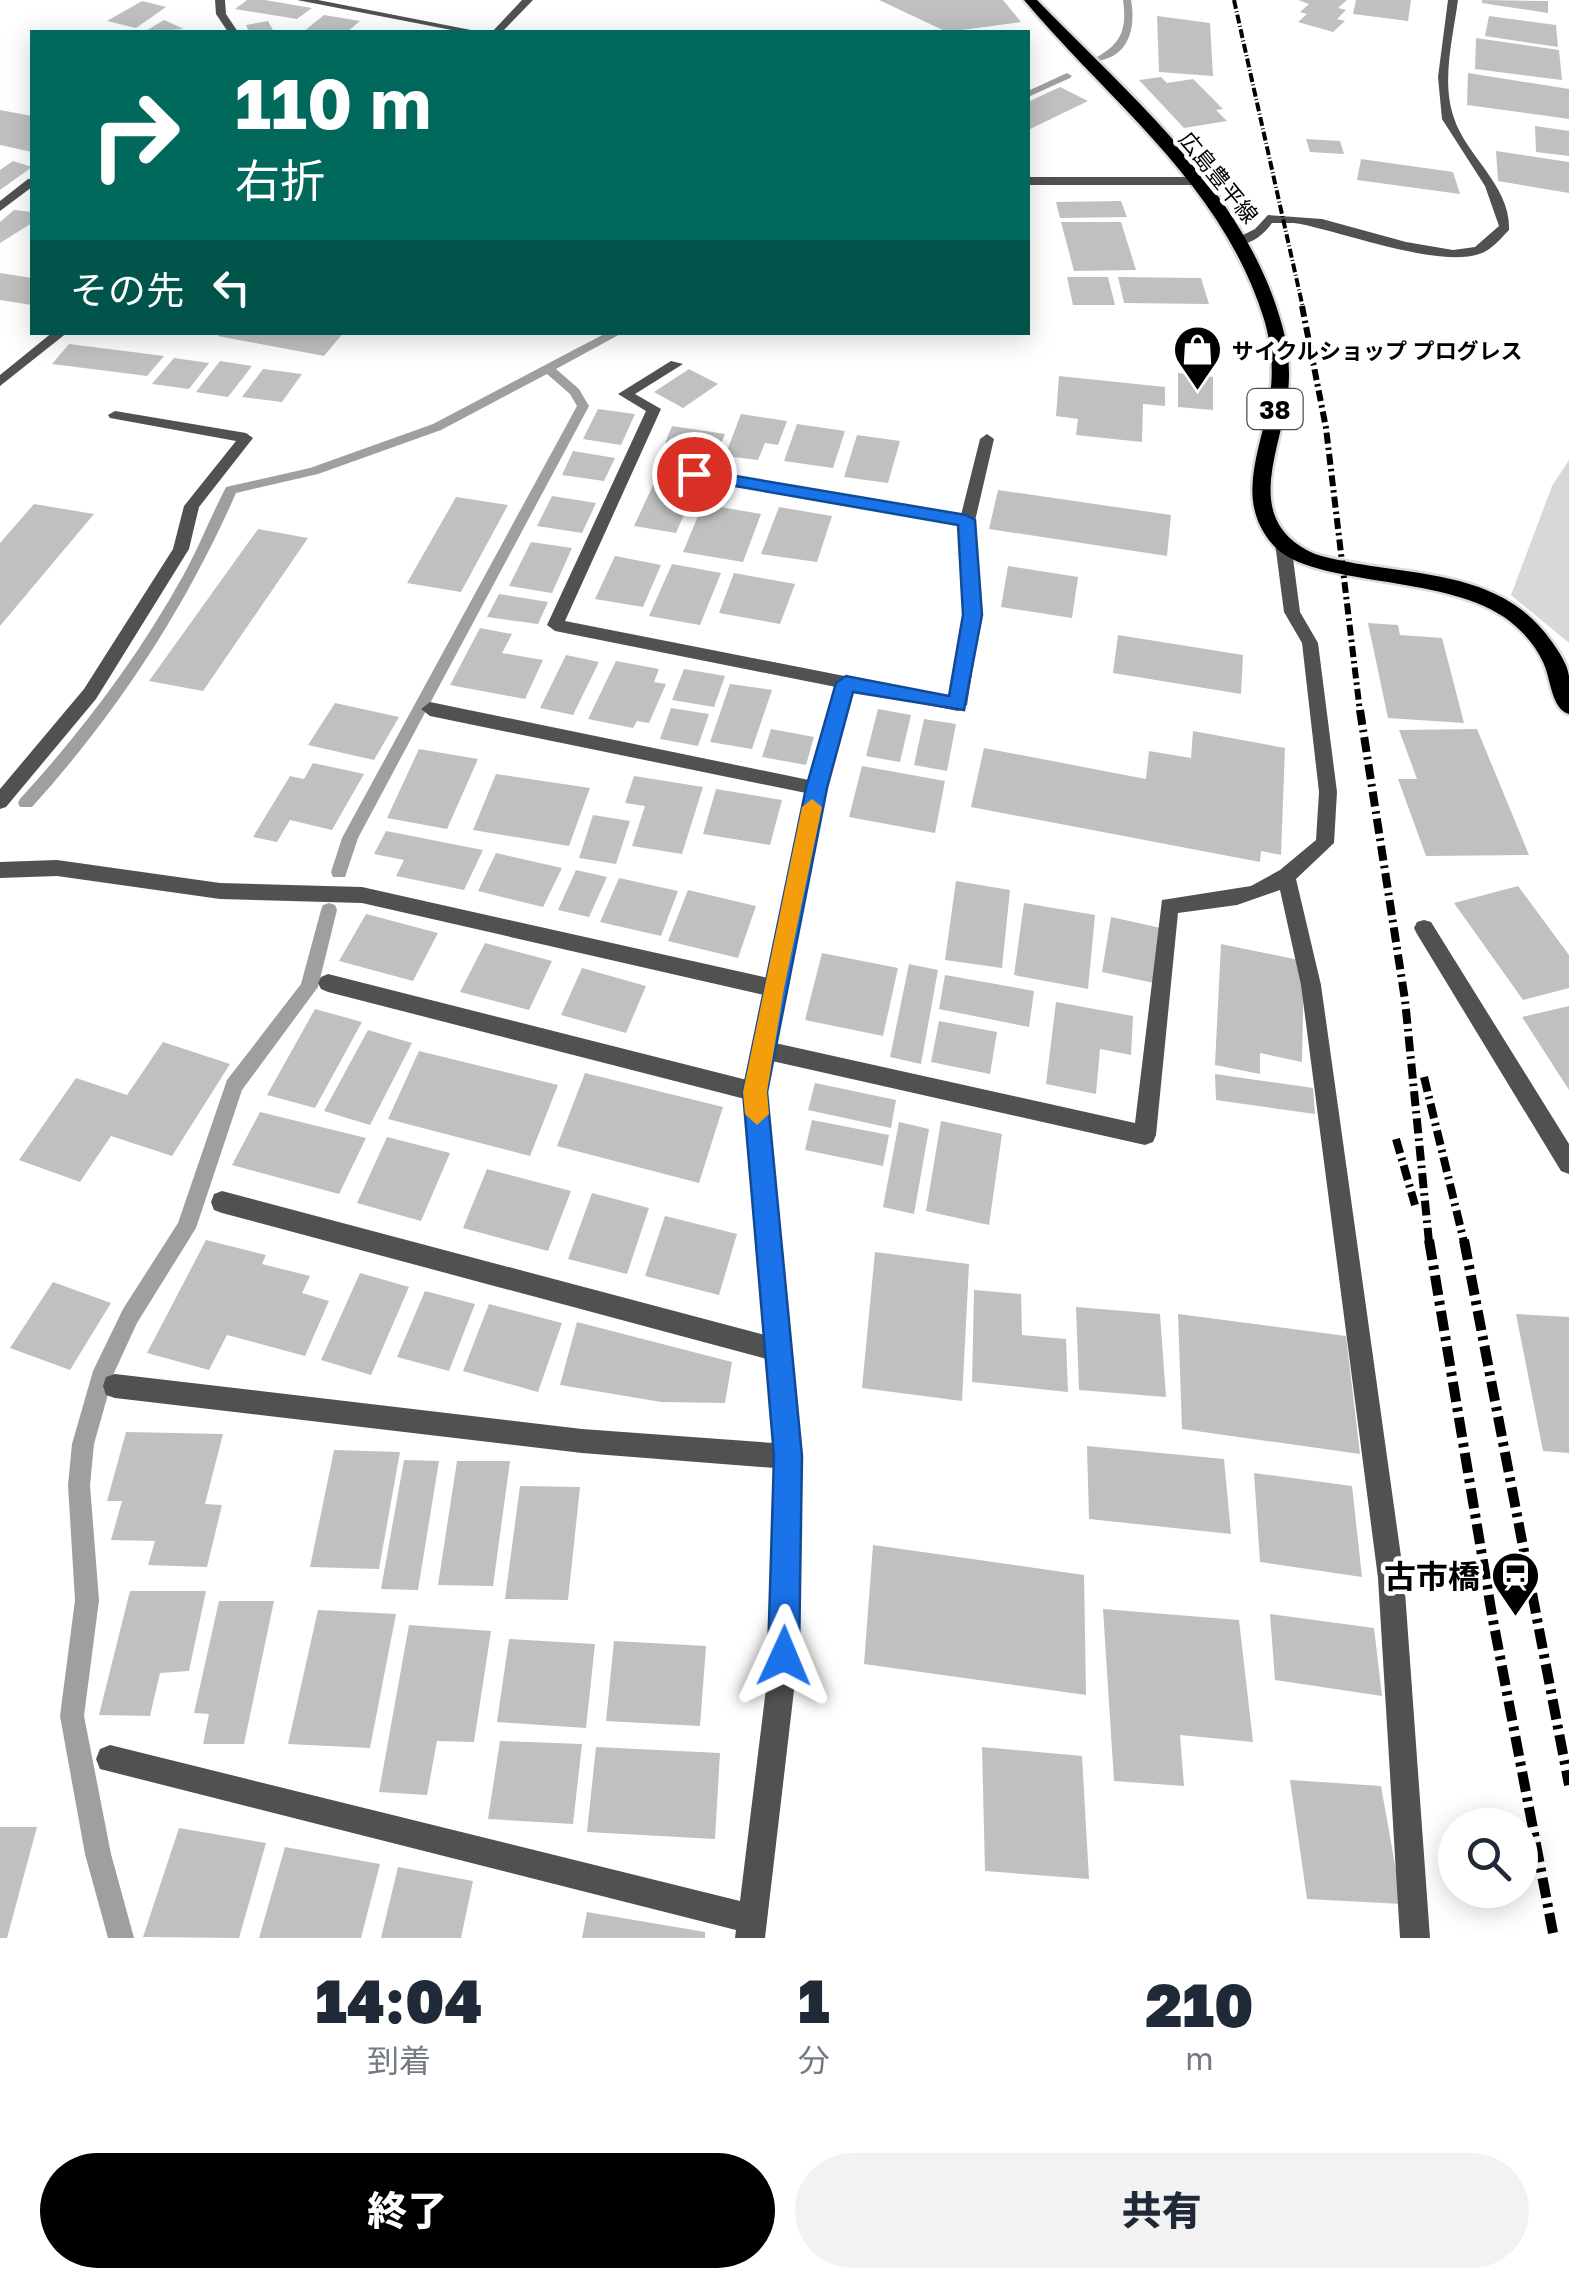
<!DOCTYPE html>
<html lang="ja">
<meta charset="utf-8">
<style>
body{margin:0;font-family:"Golos Text","Noto Sans JP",sans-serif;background:#f2f2f3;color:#1f2937;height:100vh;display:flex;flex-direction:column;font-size:38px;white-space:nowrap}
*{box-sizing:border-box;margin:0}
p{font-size:32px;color:#747a83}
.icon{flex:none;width:55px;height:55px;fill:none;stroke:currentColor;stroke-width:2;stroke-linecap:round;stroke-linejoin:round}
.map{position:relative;height:1938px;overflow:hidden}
.side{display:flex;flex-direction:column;background:#fff;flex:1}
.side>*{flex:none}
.guide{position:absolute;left:30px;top:30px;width:1000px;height:305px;border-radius:0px;box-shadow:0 5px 25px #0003;background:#00695c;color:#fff;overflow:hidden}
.buttons{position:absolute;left:1438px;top:1808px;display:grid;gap:20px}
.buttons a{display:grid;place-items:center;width:100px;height:100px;border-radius:50%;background:#fff;box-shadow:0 5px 25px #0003;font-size:50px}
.pin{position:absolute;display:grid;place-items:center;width:85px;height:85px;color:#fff;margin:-42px;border:5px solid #fff;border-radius:50%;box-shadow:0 2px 10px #0007}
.me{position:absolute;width:110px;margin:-55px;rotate:1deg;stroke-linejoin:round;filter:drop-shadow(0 0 8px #0008)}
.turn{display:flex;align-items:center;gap:35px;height:210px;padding:0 40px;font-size:45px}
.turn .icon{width:130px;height:130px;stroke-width:2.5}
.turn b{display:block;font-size:70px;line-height:85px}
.then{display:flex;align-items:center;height:95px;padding:0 40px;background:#0003;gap:20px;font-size:38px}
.eta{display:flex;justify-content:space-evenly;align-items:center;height:170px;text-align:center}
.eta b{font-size:60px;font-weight:800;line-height:70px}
.cta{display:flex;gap:20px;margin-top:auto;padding:20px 40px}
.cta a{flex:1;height:115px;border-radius:60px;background:#000;color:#fff;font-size:40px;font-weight:800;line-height:115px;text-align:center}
.cta a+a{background:#f2f2f3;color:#1f2937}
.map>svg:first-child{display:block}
</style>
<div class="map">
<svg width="1569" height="1938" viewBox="0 0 1569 1938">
<rect width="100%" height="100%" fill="#fff"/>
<!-- green -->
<path fill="#d8d8d8" d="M1569,460v183l-58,-48 41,-109z"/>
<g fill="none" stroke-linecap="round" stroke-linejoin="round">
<!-- stream -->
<path fill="#9f9f9f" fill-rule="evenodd" d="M1123,0h8c5,28 -2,57 -34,61v-4c25,-14 30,-29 26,-57z
M1067,73l5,3 -2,2 -42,19v-6z
M608,332h16l-68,37 23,20 10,17 -231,432 -13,39h-12l-2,-5 11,-34 235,-432 -7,-12 -23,-20 -106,56 -123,44 -82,19c-51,116 -119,220 -204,314h-12l-2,-4 2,-4c63,-69 118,-142 163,-223 16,-29 28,-60 43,-89l84,-19 123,-44z
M329,903l6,2 2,5 -19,77 -76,103 -46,138 -59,95 -23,50 -20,71 -4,41 9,115 -15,116 27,138 23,84h-26l-23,-84 -25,-138 15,-116 -7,-115 4,-41 21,-73 30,-62 55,-86 49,-143 74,-96 20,-74 2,-5z"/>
</g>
<!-- building -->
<path fill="#c0c0c0" d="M247,0h18l47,8 -15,11 -62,-10z
M879,0h124l18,22 -74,10z
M1298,0h49l-9,8 8,2 -9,9 8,2 -12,11 -35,-10 9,-8 -7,-2 9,-8z
M1356,0h55l-3,21 -55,-7z
M1482,0l66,1v12l-66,-10z
M142,1l24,6 -30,21 -29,-7z
M324,15l36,6 -13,11h-44z
M1157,16l53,7 3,53 -54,-4z
M1489,16l67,9 2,22 -73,-11z
M164,20l20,9 -40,3z
M268,21l6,11h-25l-3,-7z
M1476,38l83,12 3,30 -87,-11z
M1468,73l101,16v30l-102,-14z
M1161,77l6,6 26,-4 30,30 -7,1 11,11 -43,7 -45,-48z
M1060,87l28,14 -60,29v-28z
M0,110l32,6v36l-32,-7z
M1535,126l34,5v25l-33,-4z
M1306,139l34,2 4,13 -34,-2z
M1496,151l73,11v31l-71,-12z
M1361,159l92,13 7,22 -103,-14z
M13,161l19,6 -32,23v-20z
M1121,201l6,16 -67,1 -4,-16z
M14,210l18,2v11l-32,20v-21z
M1061,222h60l15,48 -62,1z
M0,273l32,5v27l-32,-5z
M1067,277h41l7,28h-42z
M1118,277l83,1 8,26 -85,-1z
M222,332h122l-20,24 -106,-20z
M69,344l95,12 -17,20 -95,-12z
M174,358l35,5 -20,26 -37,-5z
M220,361l32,5 -24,31 -32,-5z
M263,369l39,5 -20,28 -40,-5z
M689,369l29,15 -35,24 -29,-16z
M1178,373l35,4v33l-35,-3z
M1059,376l106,11v19l-22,-2 -1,38 -66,-7 2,-16 -22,-3z
M598,409l37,5 -14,31 -38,-6z
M741,414l46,7 -9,24 -13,-2 -7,17 -33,-4z
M797,424l48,7 -12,37 -49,-7z
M672,426l53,8 -7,17 -53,-8z
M857,435l43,6 -12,42 -44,-6z
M573,451l42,7 -11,23 -42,-6z
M655,481l41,6 -20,46 -42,-7z
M998,490l173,25 -4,41 -178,-27z
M552,496l44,7 -14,30 -45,-7z
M456,497l52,8 -47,87 -54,-9z
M34,504l60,10 -94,112v-83z
M703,504l58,10 -18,48 -60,-10z
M779,507l53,9 -15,46 -56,-8z
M258,529l50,9 -105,153 -54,-10z
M531,542l41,6 -20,45 -43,-7z
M615,556l46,9 -18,42 -48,-8z
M672,564l49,9 -21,52 -51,-9z
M1008,566l70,11 -6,41 -71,-11z
M734,573l61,11 -15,40 -61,-11z
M499,594l49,8 -10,22 -51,-7z
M1368,623l30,2 2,10 42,3 22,85 -76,-5z
M480,628l32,6 -10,19 41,7 -18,39 -75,-14z
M1118,635l125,20 -2,39 -128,-21z
M566,655l33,7 -26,53 -33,-7z
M616,661l43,8 -5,13 12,2 -17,39 -12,-2 -4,7 -45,-9z
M684,669l41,7 -11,31 -42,-7z
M730,684l42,6 -20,59 -42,-7z
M335,703l64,14 -25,43 -66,-15z
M671,708l38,6 -11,32 -38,-7z
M878,709l33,6 -11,47 -34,-6z
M924,719l32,5 -9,47 -33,-6z
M771,729l43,8 -8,28 -44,-8z
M1477,729l52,126 -103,1 -28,-77h19l-18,-49z
M1193,731l92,17 -4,107 -20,-4 -1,11 -289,-55 13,-59 162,31 3,-28 42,7z
M419,749l59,10 -31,70 -60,-11z
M313,763l51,11 -32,56 -42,-10 -13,22 -24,-5 37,-61 14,3z
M862,766l83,15 -10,52 -86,-16z
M496,774l94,14 -21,58 -96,-16z
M634,776l69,11 -21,67 -50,-8 13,-40 -20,-3z
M716,789l66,11 -12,45 -67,-11z
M593,815l37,6 -14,43 -37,-6z
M386,831l97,19 -19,40 -68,-14 8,-16 -30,-6z
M496,853l66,15 -19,39 -65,-16z
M576,870l31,7 -18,40 -31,-7z
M619,878l59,13 -17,45 -61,-14z
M956,881l54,9 -8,78 -57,-8z
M1518,886l51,69v33l-46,12 -69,-97z
M688,890l68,16 -18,52 -70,-17z
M1024,903l71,12 -7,74 -74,-14z
M366,914l72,19 -25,48 -74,-20z
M1111,917l50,11 -7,55 -52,-11z
M485,943l67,18 -23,49 -69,-18z
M1221,944l83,17 -2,101 -42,-9v21l-45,-9z
M822,953l76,15 -15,68 -78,-16z
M909,964l29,6 -17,94 -31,-7z
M582,968l64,18 -20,47 -65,-18z
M945,975l89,16 -5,36 -90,-18z
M1056,1002l77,14 -2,39 -31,-6 -4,45 -50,-10z
M1569,1006v84l-47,-73z
M315,1009l47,13 -47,86 -48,-13z
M939,1021l58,11 -7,42 -59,-12z
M368,1030l44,13 -42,82 -46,-14z
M163,1042l67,22 -58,92 -61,-20 -31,46 -61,-22 57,-82 51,17z
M419,1051l139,34 -28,71 -142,-37z
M585,1073l138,34 -24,76 -142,-37z
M1215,1074l98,14 2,26 -99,-14z
M815,1083l81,17 -5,28 -83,-18z
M260,1112l106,26 -27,56 -107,-29z
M812,1120l77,15 -6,31 -78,-16z
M941,1121l61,13 -13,91 -63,-14z
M899,1122l30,7 -15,85 -31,-7z
M387,1137l63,16 -29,68 -64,-18z
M487,1169l84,22 -23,60 -85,-23z
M592,1193l57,15 -22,66 -59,-15z
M665,1216l72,18 -18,61 -74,-19z
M206,1240l60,15 -4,9 48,12 -8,17 27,8 -24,55 -78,-21 -18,35 -62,-17z
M875,1252l94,12 -7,137 -100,-13z
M360,1273l49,14 -38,88 -50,-15z
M53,1282l58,21 -41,67 -60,-22z
M974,1290l47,4 1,41 44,4 2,53 -96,-10z
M425,1291l50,13 -26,67 -52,-14z
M489,1304l73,19 -24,69 -75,-21z
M1076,1307l84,7 6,83 -87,-7z
M1178,1314l168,22 14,118 -178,-25z
M1516,1314l53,3v136l-26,-2z
M577,1322l155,40 -7,41 -64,-1 -101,-17z
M126,1432l97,2 -18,70 17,1 -15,62 -59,-2 7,-24 -44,-1 11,-39h-15z
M1087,1446l137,13 7,75 -142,-15z
M334,1450l66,2 -21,117 -69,-2z
M404,1460l35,1 -21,129 -37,-1z
M457,1461h53l-17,125 -55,-1z
M1254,1473l98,13 10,91 -102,-15z
M520,1486l60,1 -12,113 -63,-1z
M873,1545l211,30 2,120 -222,-31z
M130,1591h76l-17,80 -29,2 -10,43 -51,-1z
M219,1601h55l-30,143h-41l6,-30 -15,-1z
M1103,1609l136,11 14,122 -73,-7 4,51 -70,-5z
M318,1610l78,4 -26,134 -82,-4z
M1270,1614l104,14 8,68 -107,-16z
M409,1625l82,6 -17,111 -37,-1 -10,54 -48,-3z
M509,1639l86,5 -9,84 -89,-6z
M614,1641l92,5 -6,80 -94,-5z
M500,1741l82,3 -9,80 -85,-5z
M596,1747l124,6 -5,86 -128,-7z
M982,1747l100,9 7,123 -104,-8z
M1290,1780l91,6 21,118 -95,-5z
M0,1827h37l-30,111h-7z
M179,1828l87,15 -27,95 -96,-1z
M285,1847l95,17 -19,74h-102z
M398,1867l75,14 -12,57h-80z
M587,1912l118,20v6h-123z"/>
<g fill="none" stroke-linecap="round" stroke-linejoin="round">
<defs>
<path id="primary" d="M1024,0h13c93,96 208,191 245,325 7,25 9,49 5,75 -9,57 -44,122 28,154 82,25 182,8 237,88 7,10 15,21 17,34 0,12 0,26 0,38 -18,-5 -18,-36 -26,-52 -8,-18 -23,-34 -39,-45 -63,-43 -192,-30 -230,-71 -40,-44 -14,-94 -5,-144 5,-28 3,-56 -5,-83 -42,-135 -153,-215 -240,-319z"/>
</defs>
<!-- primary casing -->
<use href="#primary" stroke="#dbdbdb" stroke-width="5"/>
<!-- minor -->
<path fill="#515151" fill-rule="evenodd" d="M215,0h10l1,14 12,18h-10l-12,-18z
M297,0h21l163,32h-19z
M522,0h11l-31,32h-10z
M1448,0h10c-5,37 -17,82 -4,118 12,38 57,68 55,112 -7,7 -14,16 -23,21 -39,22 -145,-21 -192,-28h-22c-8,11 -20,22 -35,21v-6l18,-9 13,-14 54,4 84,23 47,8 22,-3 24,-21 -14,-40 -43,-67 -4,-42z
M1028,177h171l6,4 -6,4h-171z
M28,179h4v8l-32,24v-10z
M53,332h15l-68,54v-11z
M671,361l12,3 -48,30 26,15 -96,212 386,76 14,-82 -5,-90 -265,-46 -7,-5 7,-5 266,46 19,-76 7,-5 7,5 -19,82 6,94 -14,90 -9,6 -106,-21 -27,98 -50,255 360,80 27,-223 89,-14 29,-16 36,-30 3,-48 -17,-149 -18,-31 -9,-69 8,-5 8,5 9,69 18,31 19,149 -3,51 -38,36 25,106 83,593 26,360h-30l-22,-360 -77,-593 -21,-95 -43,15 -59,8 -22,222 -3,7 -8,3 -373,-84 -6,31 35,364 -3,200 -33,282h-30l1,-8 -636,-161 -4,-10 4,-10 10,-4 630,156 30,-245 5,-188 -193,-15 -467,-55 -9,-3 -3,-9 3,-9 9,-3 467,55 192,14 -7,-84 -545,-146 -8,-3 -3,-8 3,-8 8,-3 543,144 -20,-236 -417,-107 -7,-3 -3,-6 3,-6 7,-3 419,106 17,-85 -402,-92 -142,-4 -163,-23 -57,2v-16l57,-2 163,23 142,4 406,91 38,-185 -376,-77 -9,-7 9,-7 379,78 27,-93 -281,-56 -8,-6 99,-214 -28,-17z
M115,411l131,22 7,5 -54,69 -10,42 -93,150 -90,108 -6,2v-20l84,-100 89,-140 11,-43 52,-65 -126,-23 -2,-3z
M1424,920l7,2 138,222v30l-8,-3 -144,-237 -3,-6 3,-6z"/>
<!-- primary -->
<use href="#primary" fill="#000" fill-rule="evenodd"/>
<!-- rail-far3 -->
<path stroke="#000" stroke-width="4" stroke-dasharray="9 2.5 1 2.5" stroke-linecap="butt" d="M1234,0l69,308"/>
<!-- rail-far2 -->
<path stroke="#000" stroke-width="6" stroke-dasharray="11 4 2.5 4" stroke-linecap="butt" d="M1302,306l24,122 34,284"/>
<!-- rail-far1 -->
<path stroke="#000" stroke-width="8" stroke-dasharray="15 5 2.5 5" stroke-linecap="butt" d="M1360,710l45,290 24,242
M1424,1077l40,165
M1396,1139l19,66"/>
<!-- rail -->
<path stroke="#000" stroke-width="10" stroke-dasharray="20 6 4 6" stroke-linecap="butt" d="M1429,1240l63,375 62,323
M1464,1240l105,545"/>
</g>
<!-- route -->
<path fill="#1a73e8" stroke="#114b97" stroke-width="2.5" d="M694,469l272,46 9,5 7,95 -18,95 -111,-18 -26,96 -60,304 35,364 -3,200 -4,11 -11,5 -11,-5 -5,-11 6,-200 -31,-364 63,-304 30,-105 10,-7 103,20 14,-81 -5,-90 -269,-47 -3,-4z"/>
<!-- slow -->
<path fill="#f59e0b" d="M812,799l10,8 -38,181 -17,104 2,22 -12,11 -12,-11 -2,-22 59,-285z"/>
<!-- icons -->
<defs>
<symbol id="shop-pin" viewBox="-11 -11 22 30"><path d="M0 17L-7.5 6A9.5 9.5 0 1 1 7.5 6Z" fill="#000" stroke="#fff"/><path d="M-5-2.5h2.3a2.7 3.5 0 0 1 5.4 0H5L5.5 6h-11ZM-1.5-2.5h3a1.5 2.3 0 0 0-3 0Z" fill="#fff"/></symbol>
<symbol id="station-pin" viewBox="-11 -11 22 30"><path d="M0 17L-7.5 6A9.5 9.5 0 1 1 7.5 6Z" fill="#000" stroke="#fff"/><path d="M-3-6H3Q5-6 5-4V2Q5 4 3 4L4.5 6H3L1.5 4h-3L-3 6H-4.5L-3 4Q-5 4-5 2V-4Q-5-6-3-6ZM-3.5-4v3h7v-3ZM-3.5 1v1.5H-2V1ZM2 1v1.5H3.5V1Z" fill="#fff"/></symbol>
</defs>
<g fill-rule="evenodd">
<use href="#shop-pin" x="1170" y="322" width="55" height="75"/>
<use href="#station-pin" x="1488" y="1548" width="55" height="75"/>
</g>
<g text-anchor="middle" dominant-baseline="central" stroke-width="9" stroke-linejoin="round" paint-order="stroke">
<!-- far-street labels -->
<g font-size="22" fill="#000" stroke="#fff">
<text transform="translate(1219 177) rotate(51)">広島豊平線</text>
</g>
<!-- far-poi labels -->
<g font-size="22" font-weight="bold" fill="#000" stroke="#fff" text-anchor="start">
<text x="1232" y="350">サイクルショップ プログレス</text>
</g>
<!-- shield labels -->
<rect fill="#fff" stroke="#4c4c4c" stroke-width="2.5" x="1247.5" y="389" width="55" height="40" rx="8"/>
<g font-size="25" font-weight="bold" fill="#000">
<text x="1275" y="409">38</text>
</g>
<!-- near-poi labels -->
<g font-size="32" font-weight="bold" fill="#000" stroke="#fff" text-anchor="end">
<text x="1480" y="1576">古市橋</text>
</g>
</g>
</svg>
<div class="buttons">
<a><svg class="icon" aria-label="search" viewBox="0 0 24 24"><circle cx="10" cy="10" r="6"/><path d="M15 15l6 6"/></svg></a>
</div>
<div class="pin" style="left:694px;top:474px;background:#d93025"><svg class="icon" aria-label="arrive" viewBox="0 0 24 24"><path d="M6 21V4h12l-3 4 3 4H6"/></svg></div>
<svg class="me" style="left:784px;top:1656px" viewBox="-20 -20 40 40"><path d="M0-17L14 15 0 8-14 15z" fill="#1a73e8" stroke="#fff" stroke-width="4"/></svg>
<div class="guide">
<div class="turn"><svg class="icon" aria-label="right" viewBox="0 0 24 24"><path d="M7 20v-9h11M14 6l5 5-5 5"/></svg><div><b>110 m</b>右折</div></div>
<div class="then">その先<svg class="icon" aria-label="left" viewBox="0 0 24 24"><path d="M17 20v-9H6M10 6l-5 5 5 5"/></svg></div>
</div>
</div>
<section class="side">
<div class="eta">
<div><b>14:04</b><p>到着</p></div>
<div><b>1</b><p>分</p></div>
<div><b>210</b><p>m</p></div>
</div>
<div class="cta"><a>終了</a><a>共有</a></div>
</section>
